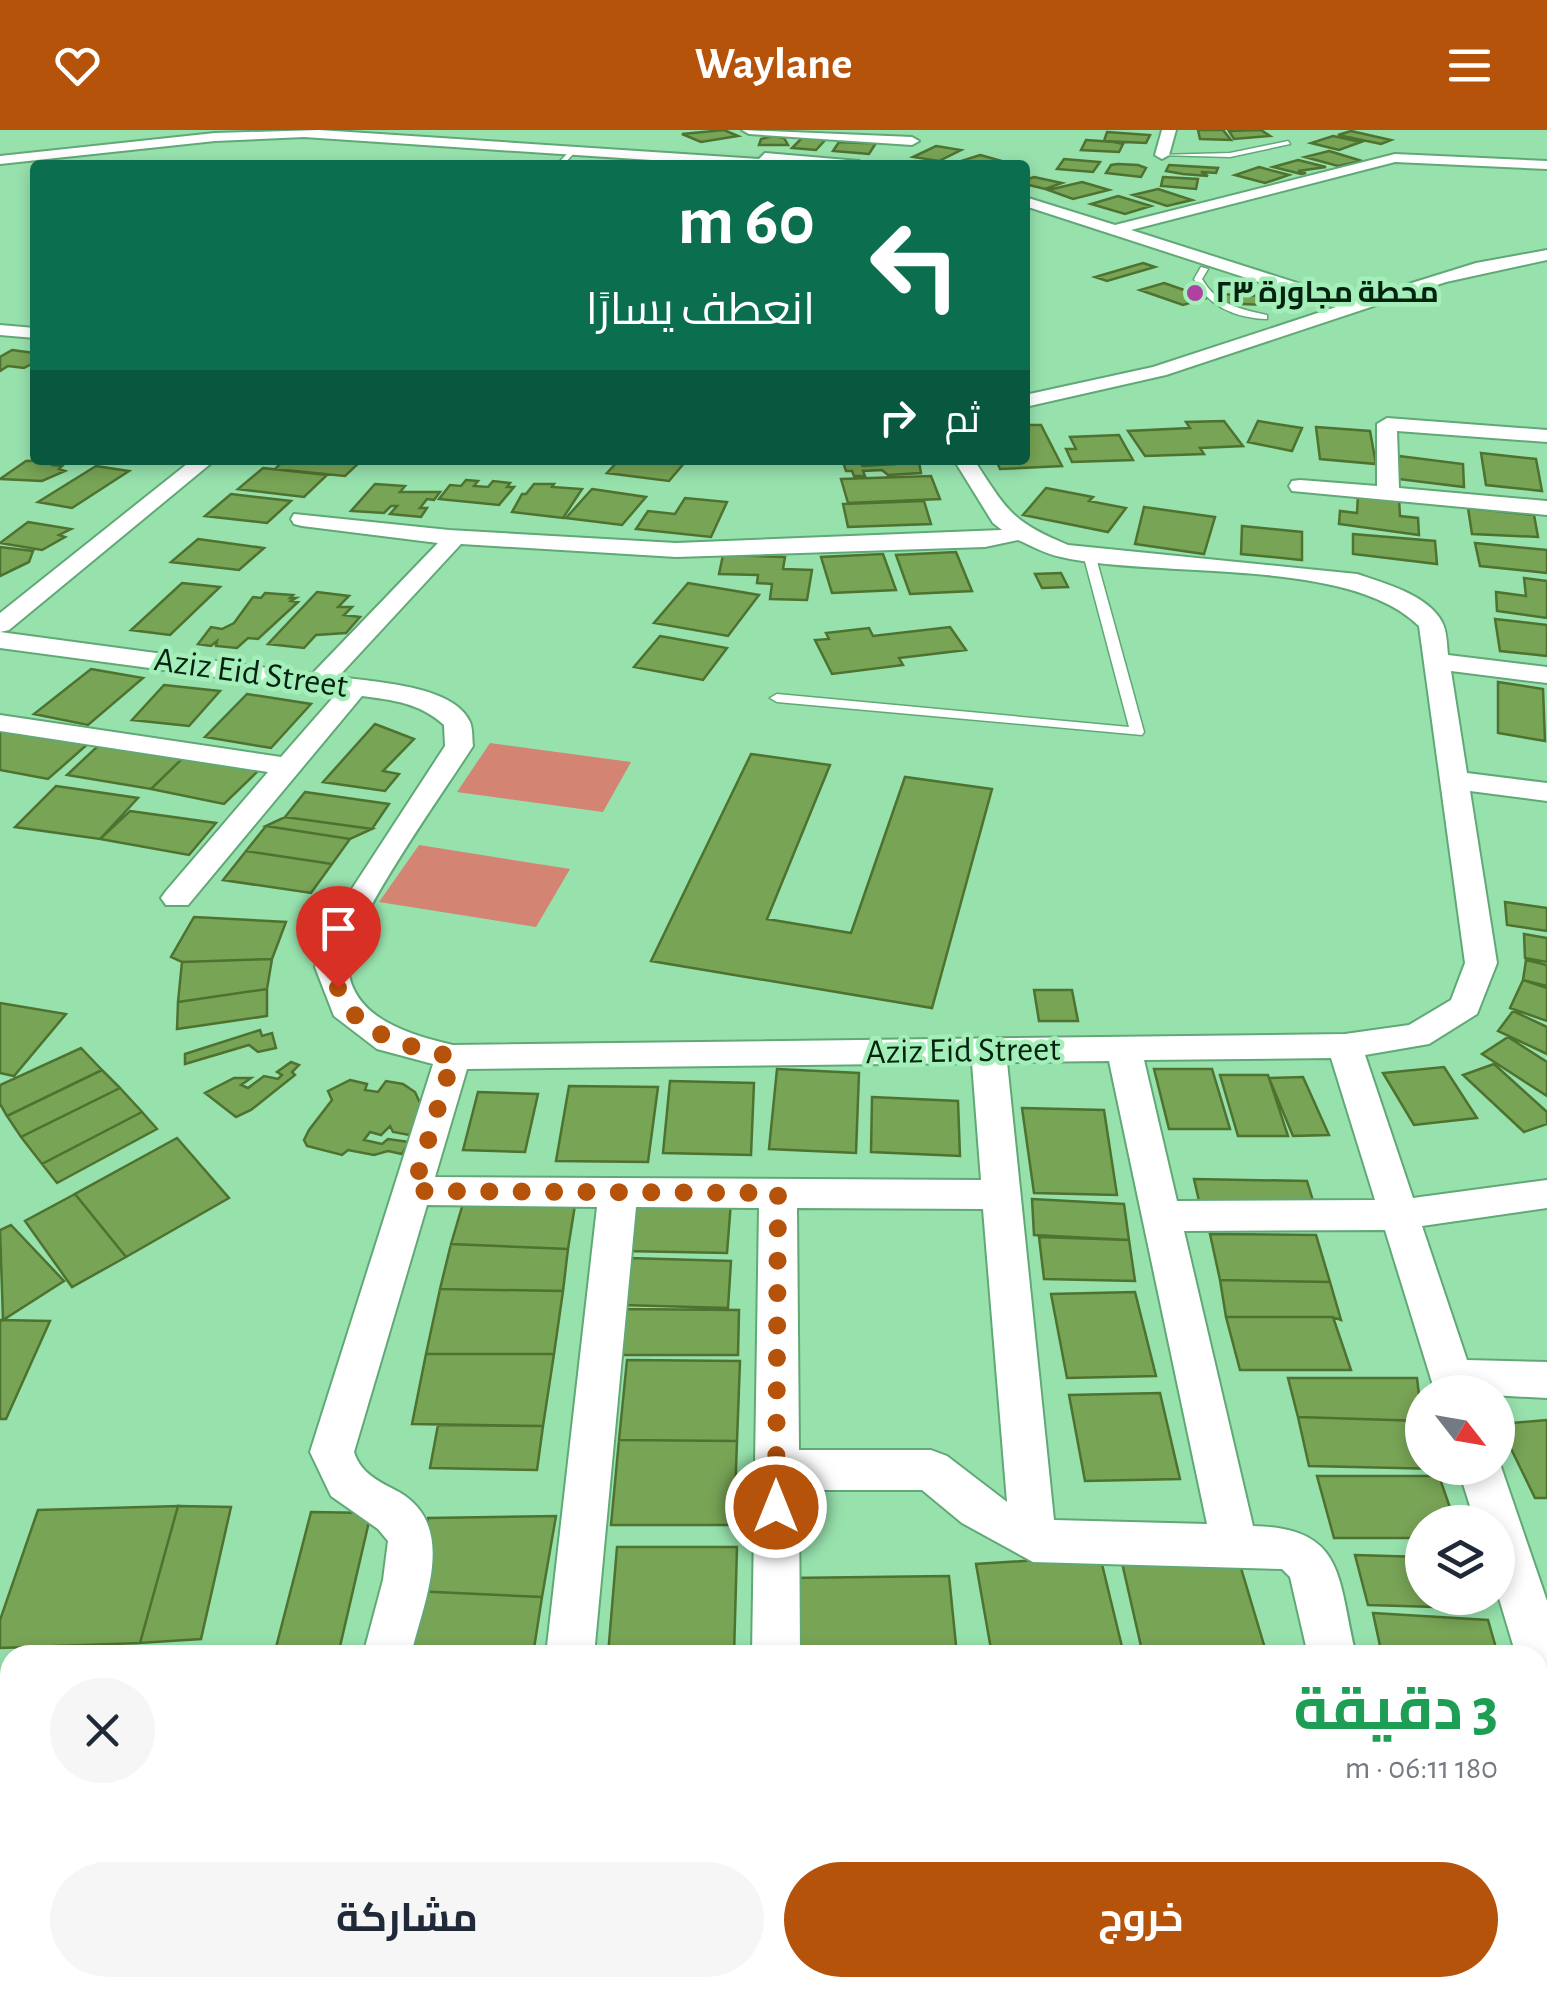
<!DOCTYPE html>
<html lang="ar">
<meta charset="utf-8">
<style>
body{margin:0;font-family:"Alegreya Sans",Cairo,sans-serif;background:#f6f6f7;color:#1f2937;direction:rtl;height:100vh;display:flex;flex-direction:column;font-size:38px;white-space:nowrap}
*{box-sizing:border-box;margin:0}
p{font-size:32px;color:#747a83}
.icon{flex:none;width:55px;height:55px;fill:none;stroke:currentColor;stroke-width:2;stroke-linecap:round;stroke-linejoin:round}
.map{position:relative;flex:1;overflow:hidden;direction:ltr}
.side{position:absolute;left:0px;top:1515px;width:1548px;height:352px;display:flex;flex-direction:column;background:#fff;border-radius:30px 30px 0 0;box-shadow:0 5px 15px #0003;direction:rtl}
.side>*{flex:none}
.top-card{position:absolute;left:30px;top:30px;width:1000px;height:305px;border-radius:10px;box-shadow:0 5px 15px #0003;direction:rtl;background:#0b6e4f;color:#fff;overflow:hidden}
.needle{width:65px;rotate:121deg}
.buttons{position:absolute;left:1405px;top:1245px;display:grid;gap:20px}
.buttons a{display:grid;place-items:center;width:110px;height:110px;border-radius:50%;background:#fff;box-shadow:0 5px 15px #0003;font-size:50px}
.pin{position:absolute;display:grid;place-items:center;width:85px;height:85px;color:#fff;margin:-102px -42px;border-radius:50% 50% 50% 0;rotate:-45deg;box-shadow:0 0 10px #0007}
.pin .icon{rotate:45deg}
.me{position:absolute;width:110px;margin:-55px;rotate:0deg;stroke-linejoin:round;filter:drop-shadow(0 0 8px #0008)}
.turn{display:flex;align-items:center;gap:35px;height:210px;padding:0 50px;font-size:45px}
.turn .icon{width:130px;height:130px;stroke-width:2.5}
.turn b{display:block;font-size:70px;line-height:85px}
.then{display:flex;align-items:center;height:95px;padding:0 50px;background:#0003;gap:20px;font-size:38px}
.round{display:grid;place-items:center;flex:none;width:105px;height:105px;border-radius:52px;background:#f6f6f7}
.overview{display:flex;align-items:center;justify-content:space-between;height:170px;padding:0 50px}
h1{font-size:60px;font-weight:700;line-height:75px;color:#1e9e55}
.cta{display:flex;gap:20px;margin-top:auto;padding:20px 50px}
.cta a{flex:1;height:115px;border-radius:60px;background:#b45309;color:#fff;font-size:40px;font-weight:700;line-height:115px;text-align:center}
.cta a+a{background:#f6f6f7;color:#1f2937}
header{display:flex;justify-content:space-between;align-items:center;height:130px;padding:0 50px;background:#b45309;color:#fff;font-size:45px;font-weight:700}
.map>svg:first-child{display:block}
</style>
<header><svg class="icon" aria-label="menu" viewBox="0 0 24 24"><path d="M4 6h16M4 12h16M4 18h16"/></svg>Waylane<svg class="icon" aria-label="heart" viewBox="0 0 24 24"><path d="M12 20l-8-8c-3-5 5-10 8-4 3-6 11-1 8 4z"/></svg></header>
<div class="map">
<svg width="1547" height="1867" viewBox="0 0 1547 1867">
<rect width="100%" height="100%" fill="#97e1ad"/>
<!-- green -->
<path fill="#d38473" d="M490,613l141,19 -28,50 -146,-20z
M419,715l151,24 -34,58 -157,-25z"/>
<!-- building -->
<path fill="#78a456" stroke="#4e722f" stroke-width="2.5" d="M724,0l14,6 -37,6 -19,-8z
M1198,0h25l8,10 -31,-1z
M1261,0l9,6 -36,3 -5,-8z
M1351,1l40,9 -10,4 -43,-9z
M1107,2l43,3 -4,8 -42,-2z
M773,6l11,2 4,7h-29l2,-6z
M804,6l24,1 -12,13 -24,-2z
M1333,6l28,6 -22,8 -28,-7z
M1086,10l28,2 9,2 -4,8 -38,-2z
M839,12l25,1h12l-7,11 -36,-3z
M936,16l25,4 -22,11 -26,-4z
M1329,21l33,10 -24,5 -33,-9z
M980,25l22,6 -13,4 -37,-1z
M1064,29l36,3 -7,10 -36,-3z
M1298,30l28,7 -28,4 8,2 -5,1 -28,-7z
M1118,34l20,1 8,3 -5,9 -35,-4 5,-8z
M1169,35l49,3 -2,5 -15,-1 7,4 -25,-2 -17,-3z
M1259,37l30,8 -24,8 -30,-8z
M1034,47l28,6 -17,6 -20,-5v-4z
M1163,47l35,2 -2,10 -35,-3z
M1082,52l27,8 -36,9 -25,-9z
M1158,59l34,11 -25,6 -34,-11z
M1118,66l33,10 -26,8 -34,-10z
M1143,133l12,4 -48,14 -12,-4z
M1164,153l43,15 -24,7 -43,-15z
M1217,164l46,2 2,9 -47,-2z
M12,220l23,3v9l-11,6 -16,-2 -8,5v-14z
M1224,291l19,25 -43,2 4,6 -59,2 -17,-25 62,-3 -4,-6z
M1258,291l44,7 -10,23 -44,-9z
M1025,295h16l21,41 -62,3 -4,-9h29z
M1316,297l54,4 6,33 -56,-5z
M1119,305l14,25 -61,2 -6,-13h10l-6,-12z
M1481,323l55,6 6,32 -56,-6z
M1399,326l64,8 1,23 -66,-8z
M51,330l1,5 10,1 -3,3 6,2 -23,10 -42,-2 26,-18z
M284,330h78l-17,16 -70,-7z
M619,330h60l7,1 -17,20 -62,-8z
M892,330l36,1 -9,1 2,11 -33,2 -6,-5 -19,1 2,5h-11l-2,-5h-6l-3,-9 14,-1 6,5 31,-2z
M96,336l33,5 -57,37 -34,-6z
M263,338l64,7 -23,22 -66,-8z
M931,346l9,23 -92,4 -7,-24z
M466,350l12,1 -4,5 14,1 5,-6 17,2 -3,4h7l-15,18 -60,-6 11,-14 11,1z
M375,354l30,2 -5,6h40l-6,8 -7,-1 -7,9h7l-6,9 -31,-3 7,-8h-6l-7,7 -33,-2z
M534,354h20l-2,3 30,2 -19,29 -51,-6 10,-18h4z
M1046,358l47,9 -4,4 37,7 -18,24 -85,-17z
M592,359l54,8 -24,28 -56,-7z
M231,364l60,7 -24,22 -62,-7z
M1358,365l41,4 1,17 18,2 1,17 -80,-11 1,-13 17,2z
M685,368l42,4 -16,35 -75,-8 12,-18 27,3z
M924,371l7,23 -83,3 -5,-23z
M1144,377l71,10 -11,37 -69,-10z
M1468,378l66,7 4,22 -66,-3z
M28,392l43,7 -12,6 6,2 -23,13 -42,-7z
M1242,396l60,6v28l-61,-6z
M1353,404l82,7 2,23 -84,-10z
M198,409l66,9 -25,22 -68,-8z
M1475,413l72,7v23l-67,-7z
M0,417l33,4 -4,11 -29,14z
M956,422l16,39 -62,3 -14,-39z
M883,424l13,36 -64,3 -11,-36z
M723,425l62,2 -2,12 29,1 -5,30 -37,-1 2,-15 -15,-1 1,-8 -39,-1z
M1061,443l7,14 -26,1 -7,-14z
M1524,448l23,3v37l-50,-7 -1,-19 30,4z
M182,453l38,4 -50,48 -39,-5z
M688,453l71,12 -31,41 -74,-13z
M317,462l32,4 -11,11h14l-8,8 16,2 -14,16 -30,2 -12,13 -36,-4z
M265,463l28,2 -3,3h6l-5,3 7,1 -40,37 -10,-1 -11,10 -21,-2 1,-5 -6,5 -13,-2 13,-17 11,2 12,-6 19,-26 8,1z
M1495,489l52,6v31l-47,-5z
M950,497l16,23 -67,8 4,7 -71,9 -17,-34 14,-1 -3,-6 43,-5 4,8z
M660,506l67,12 -24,32 -69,-13z
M91,539l52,9 -55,47 -54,-11z
M1498,552l45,7 2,52 -47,-8z
M164,555l56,6 -31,35 -57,-6z
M247,564l64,10 -40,44 -66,-11z
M375,594l39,15 -31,32 16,3 -14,17 -62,-9z
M8,597l82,15 -42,37 -48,-9v-37z
M101,613l83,14 -33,32 -84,-14z
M751,624l79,11 -63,154 84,14 54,-156 87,12 -60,219 -281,-47z
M184,627l76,12 -36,35 -73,-15z
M56,656l82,12 -38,41 -85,-12z
M305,662l84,12 -17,25 -87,-12z
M130,681l86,12 -27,32 -89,-16z
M285,687l87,12 -22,10 -84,-13z
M266,696l84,13 -18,25 -86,-13z
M246,721l86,13 -21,29 -88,-13z
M1505,772l42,6v23l-40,-6z
M194,787l92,5 -14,37 -90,3 -11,-5z
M1524,804l23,4v24l-22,-4z
M272,829l-5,30 -89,13 4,-40z
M1526,830l21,5v21l-24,-6z
M1523,850l24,8v33l-37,-13z
M267,859v27l-90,13 1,-27z
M1034,860h38l6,31h-39z
M0,873l66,11 -52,62 -14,-3z
M1513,881l34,16v27l-49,-23z
M260,900l2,6 10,-3 4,15 -18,4 -9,-7 -64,19v-10z
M1508,907l39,25v34l-65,-42z
M81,918l21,22 -95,46 -7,-12v-19z
M291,932l8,3 -7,7 3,3 -44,35 -15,7 -31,-24 29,-15h17l-10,7 7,3 16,-12 14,3 4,-4 -5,-3z
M1494,934l53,48v12l-23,8 -61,-57z
M1444,937l33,51 -63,7 -31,-52z
M777,939l82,4 -3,80 -87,-4z
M1154,939h58l18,60h-61z
M102,940l18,18 -99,49 -14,-21z
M1220,945h48l20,61h-50z
M1303,947l26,58 -36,1 -24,-58z
M350,950l17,4 -2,6 13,2 8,-11 17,3 12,8 6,13 -11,30 -17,-3 -3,-6 -9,9 -11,-3 -6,8 18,4 6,-5 21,3 -7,12 -14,-3 -14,4 -26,-5 -6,5 -35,-9 -3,-6 5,-10 23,-30 -4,-9z
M670,951l84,2 -3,72 -88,-2z
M569,956l89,1 -10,75 -92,-1z
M120,958l22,24 -100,52 -21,-27z
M478,962l60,2 -13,58 -62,-2z
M872,967l86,4 2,55 -89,-4z
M1022,978l82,2 13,85 -83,-2z
M142,982l15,17 -100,54 -15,-19z
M177,1008l52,60 -103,59 -51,-63z
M1194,1049l113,2 13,43 -116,-1z
M75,1064l51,63 -54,30 -47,-66z
M1032,1069l92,5 5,36 -95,-5z
M464,1070l111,5 -7,44 -117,-5z
M629,1070l102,2 -4,51 -104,-2z
M11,1095l53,56 -61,39 -3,-90z
M1210,1104l106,1 14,47 -110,-2z
M1039,1107l90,3 6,41 -91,-2z
M451,1114l117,5 -5,42 -123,-2z
M628,1128l103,3 -3,47 -107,-3z
M1220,1150l110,2 11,38 -8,-3h-107z
M440,1159l123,2 -9,63h-128z
M1135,1162l21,84 -89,2 -16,-84z
M618,1179l121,1 -1,45h-124z
M1226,1187h107l18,53h-111z
M0,1190l50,1 -44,98h-6z
M426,1224h128l-11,72 -131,-2z
M627,1230l113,1 -3,80 -118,-1z
M1288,1248h129l5,43 -124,-4z
M1160,1263l20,86 -95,2 -16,-86z
M1298,1287l124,4v47l21,1 -134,-3z
M1547,1290v78h-12l-36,-74z
M438,1295l105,1 -6,44 -107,-2z
M619,1310l118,1 -3,84h-123z
M1317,1346h122l16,46h-33v16h-88z
M178,1376l53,1 -30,132 -61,4z
M178,1376l-38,137 -140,5v-28l38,-110z
M311,1382l60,1 -33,142h-64z
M556,1386l-14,81 -128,-6 14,-73z
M617,1417h120l-3,108h-126z
M1235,1418l32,107h-124l-23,-101z
M1355,1425l67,2v41h44l3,10 -101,-3z
M1100,1426l24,99h-132l-16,-91z
M949,1446l8,79h-166l-2,-77z
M414,1461l128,6 -9,58h-135z
M1373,1483l115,7 10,35h-116z"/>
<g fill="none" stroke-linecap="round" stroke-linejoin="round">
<defs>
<path id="lane" d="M1288,11l2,3 -60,13 -71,-2 71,-2z
M572,19l5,1 -14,15h-7z
M1201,137l7,2 -6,10c15,26 38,30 65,36v4c-31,-1 -58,-12 -73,-40z
M1089,421l6,3 49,178 -2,3 -365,-33 -7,-4 7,-4 352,33 -46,-173z"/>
<path id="street" d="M319,0l440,29 6,-6 94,8 7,4h-139l-423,-28 -89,4 -215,23v-8l215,-23z
M742,0l170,7 7,4 -7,4 -163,-11z
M1162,0h14l-7,25 -7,4 -7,-4z
M1395,24l152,7v8l-152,-7 -264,68 223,71 122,-38 71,-13v10l-101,22 -280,93 -141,32v-12l128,-28 183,-60 -311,-101v-9l90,28z
M0,195l35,3v10l-35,-3z
M1387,288l160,12v12l-150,-11 2,57 148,13v14l-255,-24 -3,-5 3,-5 8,-1 77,6v-62z
M192,330h23l-206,170 -9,2v-19z
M954,330h20c33,50 37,62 94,85l289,29c27,9 71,21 85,48 5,9 5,23 6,33l99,12v16l-96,-12 16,102 80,10v18l-77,-10 27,172 -20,51 -48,30 -64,11 48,143 134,-18v28l-125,18 45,134 80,2v36l-112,-6 -50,-162 -201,1 69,295c94,2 84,53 103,129h-48l-18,-78 -8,-8 -249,-7 -71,-39 -40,-33h-123l1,165h-48l7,-447 -123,-1 -42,448h-48l51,-448 -170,-2 -73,247c7,22 26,30 45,40 60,35 24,110 12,163h-48l20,-75 5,-39 -10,-12 -47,-33 -21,-44 123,-388 -56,-15 -43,-33 -19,-49 14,-43 116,-178 -1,-21c-24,-22 -51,-25 -82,-29l-174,209h-22l-5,-7 5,-7 102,-119 -268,-41v-16l281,42 56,-64 -337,-45v-16l312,42 126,-131 -136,-17 -8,-2 -3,-5 3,-5 155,16 227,13 326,-13 -9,-7zM1018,410c14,6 28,14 43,17 96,22 288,-1 358,69l46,337 -14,37 -42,25 -64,9 -892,11c-41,-10 -100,-25 -105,-77 -4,-38 100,-182 125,-222 -1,-7 0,-17 -3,-24 -16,-37 -97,-40 -132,-45l123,-133 215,13 309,-10zM1331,928l44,142 -198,1 -33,-141zM1109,931l98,463 -153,-4 -47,-458zM972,933l9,117 -546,-3 32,-108zM797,1078l186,1 24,293 -60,-46 -16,-6h-132z
M1498,1328l49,143v97l-9,-4v-39h-22l-18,-60v-73h-23l-17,-54h40z"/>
<path id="secondary" d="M1538,1723h9v74h-9z
M0,1735h10v74h-10z
M622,1858h76v9h-78z"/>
</defs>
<!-- lane casing -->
<use href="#lane" stroke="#60a977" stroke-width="3"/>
<!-- street casing -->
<use href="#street" stroke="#60a977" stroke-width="4"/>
<!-- secondary casing -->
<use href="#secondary" stroke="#60a977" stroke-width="3"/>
<!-- lane -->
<use href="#lane" fill="#fff" fill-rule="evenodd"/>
<!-- street -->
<use href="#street" fill="#fff" fill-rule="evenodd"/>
<!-- secondary -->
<use href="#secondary" fill="#daf4e2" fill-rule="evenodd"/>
</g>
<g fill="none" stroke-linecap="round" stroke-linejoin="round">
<!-- route -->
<path stroke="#b45309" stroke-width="18" stroke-dasharray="0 32.4" d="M338,858c18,48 70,58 115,69l-40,134 365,2 -2,314"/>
</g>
<!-- markers -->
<circle fill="#af42a1" stroke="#a4efb9" stroke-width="4" cx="1195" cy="163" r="10"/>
<g text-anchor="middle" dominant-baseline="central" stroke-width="9" stroke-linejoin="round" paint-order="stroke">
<!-- far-poi labels -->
<g font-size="30" font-weight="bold" fill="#03220f" stroke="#a4efb9" text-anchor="start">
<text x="1215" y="163">محطة مجاورة ٢٣</text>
</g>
<!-- street labels -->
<g font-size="35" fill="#03220f" stroke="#a4efb9">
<text transform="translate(251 543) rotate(8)">Aziz Eid Street</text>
<text transform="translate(963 921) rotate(-1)">Aziz Eid Street</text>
</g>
</g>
</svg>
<div class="buttons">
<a><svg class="needle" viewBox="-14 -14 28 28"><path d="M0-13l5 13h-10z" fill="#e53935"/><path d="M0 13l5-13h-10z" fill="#747a83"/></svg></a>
<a><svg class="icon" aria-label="layers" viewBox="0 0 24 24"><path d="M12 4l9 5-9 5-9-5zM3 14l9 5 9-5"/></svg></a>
</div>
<div class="pin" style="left:338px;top:858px;background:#d93025"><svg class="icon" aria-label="arrive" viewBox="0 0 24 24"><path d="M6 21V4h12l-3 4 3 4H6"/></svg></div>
<svg class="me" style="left:776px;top:1377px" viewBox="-20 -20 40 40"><circle r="17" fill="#b45309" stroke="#fff" stroke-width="3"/><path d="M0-11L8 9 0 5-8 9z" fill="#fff"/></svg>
<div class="top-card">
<div class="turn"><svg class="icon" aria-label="left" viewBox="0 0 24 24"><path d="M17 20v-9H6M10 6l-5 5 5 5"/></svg><div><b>60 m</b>انعطف يسارًا</div></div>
<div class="then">ثم<svg class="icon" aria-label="right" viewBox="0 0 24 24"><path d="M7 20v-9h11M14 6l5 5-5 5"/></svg></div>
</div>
<section class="side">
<div class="overview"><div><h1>3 دقيقة</h1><p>180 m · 06:11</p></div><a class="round"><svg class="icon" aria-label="close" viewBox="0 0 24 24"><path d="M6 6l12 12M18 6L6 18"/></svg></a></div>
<div class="cta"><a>خروج</a><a>مشاركة</a></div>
</section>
</div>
